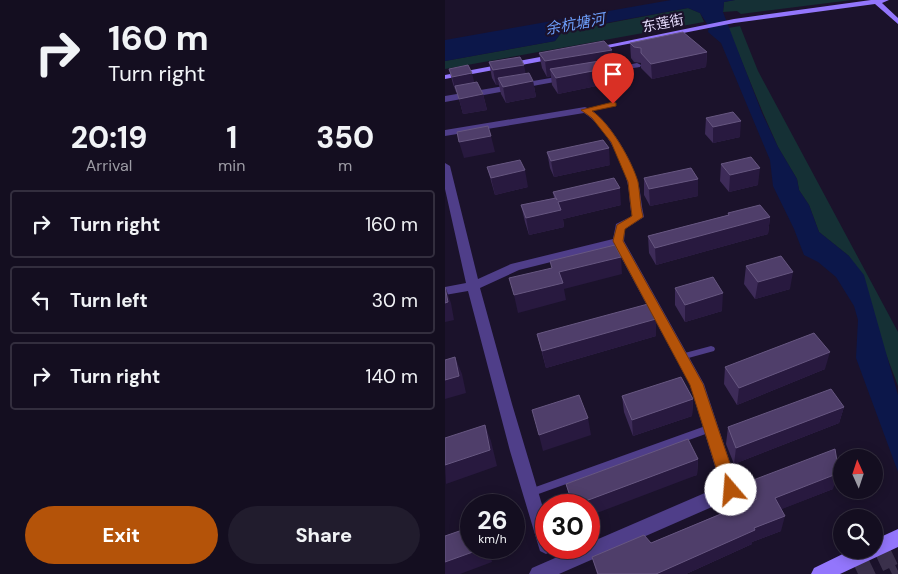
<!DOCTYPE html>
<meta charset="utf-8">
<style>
body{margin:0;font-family:"DM Sans","Noto Sans SC",sans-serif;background:#211c2d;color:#f1f3f6;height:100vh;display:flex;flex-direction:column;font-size:19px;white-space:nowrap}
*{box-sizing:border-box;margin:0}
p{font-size:16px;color:#9d9ca5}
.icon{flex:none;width:28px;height:28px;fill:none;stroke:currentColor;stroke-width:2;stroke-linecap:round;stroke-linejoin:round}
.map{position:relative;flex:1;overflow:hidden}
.drawer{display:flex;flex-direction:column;background:#140e20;width:445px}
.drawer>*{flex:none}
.banner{background:#140e20;color:#f1f3f6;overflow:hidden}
.needle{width:32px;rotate:357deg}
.fabs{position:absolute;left:388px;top:449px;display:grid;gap:10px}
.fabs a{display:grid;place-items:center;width:50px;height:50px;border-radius:50%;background:#140e20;box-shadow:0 2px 12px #0003,0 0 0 1px #332e3e;font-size:25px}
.speed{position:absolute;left:15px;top:494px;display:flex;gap:10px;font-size:25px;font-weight:700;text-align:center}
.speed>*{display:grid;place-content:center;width:65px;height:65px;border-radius:50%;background:#140e20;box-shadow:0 2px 12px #0003,0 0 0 1px #332e3e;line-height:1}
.speed small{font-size:12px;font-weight:400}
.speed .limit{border:8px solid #d22;background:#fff;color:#111}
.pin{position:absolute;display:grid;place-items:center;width:42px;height:42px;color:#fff;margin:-51px -21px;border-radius:50% 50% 50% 0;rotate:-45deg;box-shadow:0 0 5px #0007}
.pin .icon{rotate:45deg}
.me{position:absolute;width:55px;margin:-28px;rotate:342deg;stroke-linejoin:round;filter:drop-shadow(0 0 4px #0008)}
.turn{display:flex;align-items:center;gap:18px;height:105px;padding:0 25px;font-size:22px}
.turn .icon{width:65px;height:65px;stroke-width:2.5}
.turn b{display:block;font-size:35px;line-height:42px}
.eta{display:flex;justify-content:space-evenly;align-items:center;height:85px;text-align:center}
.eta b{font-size:30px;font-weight:800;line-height:35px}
.primary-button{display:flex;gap:10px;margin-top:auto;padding:10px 25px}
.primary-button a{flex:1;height:58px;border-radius:30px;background:#b45309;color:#fff;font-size:20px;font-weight:800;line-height:58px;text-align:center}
.primary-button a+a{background:#211c2d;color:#f1f3f6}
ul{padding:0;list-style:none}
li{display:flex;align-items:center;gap:15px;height:68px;margin:0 10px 8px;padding:0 15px;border:2px solid #332e3e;border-radius:5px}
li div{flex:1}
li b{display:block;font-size:19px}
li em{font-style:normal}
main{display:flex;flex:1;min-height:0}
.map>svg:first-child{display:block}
</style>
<main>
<section class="drawer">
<div class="banner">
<div class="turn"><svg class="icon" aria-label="right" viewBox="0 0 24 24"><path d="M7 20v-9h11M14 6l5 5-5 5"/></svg><div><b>160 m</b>Turn right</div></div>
</div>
<div class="eta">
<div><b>20:19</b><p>Arrival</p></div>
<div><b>1</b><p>min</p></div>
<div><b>350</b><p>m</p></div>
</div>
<ul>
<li><svg class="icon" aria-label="right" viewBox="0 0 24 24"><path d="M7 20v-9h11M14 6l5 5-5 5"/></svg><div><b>Turn right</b></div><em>160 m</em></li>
<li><svg class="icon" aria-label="left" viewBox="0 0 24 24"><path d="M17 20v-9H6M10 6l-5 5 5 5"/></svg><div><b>Turn left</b></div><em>30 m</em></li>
<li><svg class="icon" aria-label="right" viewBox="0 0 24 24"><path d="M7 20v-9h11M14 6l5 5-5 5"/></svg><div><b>Turn right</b></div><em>140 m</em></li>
</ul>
<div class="primary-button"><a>Exit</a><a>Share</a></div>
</section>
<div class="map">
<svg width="453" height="574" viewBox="0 0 453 574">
<rect width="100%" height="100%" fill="#1b122b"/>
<!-- green -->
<path fill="#153035" d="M290,0h117l-111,14 -4,-3 -14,1 1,-10z
M243,8l12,5 4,9 -259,47v-8l110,-20 7,-9z
M295,26l18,45 140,261v54l-49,-130 -30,-24 -10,-27 -10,-15 -2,-11 -19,-32 -15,-34 -35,-85z"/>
<!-- water -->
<path fill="#0c174a" d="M226,0h64l-11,2 -1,10 39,101 16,34 19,32 2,11 10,15 10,27 30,24 15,19 34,120v77l-42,-114 2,-38 -4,-14 -18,-29 -18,-15 -14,-7 -10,-26 -21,-43 -3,-26 -49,-117 -13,-11 1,-5 -9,-14 -12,-5 -126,23 -7,10 -110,20v-21z"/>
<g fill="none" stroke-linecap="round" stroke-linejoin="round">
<!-- secondary-tunnel -->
<path stroke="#3a304b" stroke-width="16" stroke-dasharray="16 8" stroke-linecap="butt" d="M413,574l40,-19
M447,574l6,-3"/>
<!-- lane -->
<path fill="#4f3e89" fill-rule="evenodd" d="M168,103l2,1v1l-30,6 -2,-1z
M266,346l3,1 1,2 -1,2 -33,9 -3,-1 -1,-2 1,-2 3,-1z
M266,424l3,1 1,3 -1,3 -184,66 -3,-1 -2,-3 2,-3 3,-1z"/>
<!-- street -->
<path fill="#4f3e89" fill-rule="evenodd" d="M192,63l4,2 -1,2 -32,5 -4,-2z
M123,75h3v4l-126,23v-6z
M140,107c21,7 48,54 53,75 3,11 3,23 6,35l-19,12 -1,12 80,143 35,106 -2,6 -178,78h-30l3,-6 46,-20h11v-5l132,-57 -31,-101 -75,-139 -96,24 -39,18 32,116 34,114v30h8l-2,3 -6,3 -6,-3 -30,-100 -42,-160 -23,4v-8l21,-4 -21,-94v-26l5,3 28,113 33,-15 102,-25 3,-15 16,-8c-3,-12 -2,-24 -5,-35 -6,-23 -23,-56 -43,-68l-139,23v-6z"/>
<!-- secondary -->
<path fill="#9376fc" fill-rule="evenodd" d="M426,0h18l-7,3 16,15v6l-23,-20 -141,19 -142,28 -4,-2 146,-30z
M111,54l4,2 -1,2 -114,21v-4z
M453,529v18l-58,27h-29l3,-6 37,-18h23v-10z"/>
</g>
<!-- wall -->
<path fill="#3d2b58" d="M185,43l77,9 -1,15 -54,12 -11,-11v-5l-7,-1 -3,-4z
M167,50v9l13,21 -67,14 -6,-9 -1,-9 -4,1 -5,-9 -3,-15z
M44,62l37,12 7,7 3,16 -30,6 -5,-9 -2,-9h-3l-4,-7z
M4,69l25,13 9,12 4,16 -24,4 -6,-22h-1l-3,-8z
M261,118l34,19 -27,6 -8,-9z
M102,152l63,13 -56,12 -4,-9z
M276,164l37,21 -29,7 -9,-11z
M42,167l41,20 -33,8z
M199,178l54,1v17l-48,10 -6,-11z
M108,192l68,13 -58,14 1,8 -35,8 -4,-13 -4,-17 33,-7z
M283,213l42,4 -2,17 -112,31 -7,-12 -1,-17 80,-21z
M301,266l44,23 -35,10 -11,-15z
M230,288l47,23 -37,11 -10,-17z
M92,334l119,2 -110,32z
M280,367l100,2 -88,36 -13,-21z
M177,396l71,3 -1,17 -59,20 -9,-24z
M399,407l-5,16 -105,41 -8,-20 2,-17z
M253,459l-1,16 -108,30h-17l-6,-21z
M303,482l85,7 -52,20v22l-29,11v2l-66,30h-89l-5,-17 59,-14 97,-41 -2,-5z"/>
<!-- shaded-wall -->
<path fill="#28193f" d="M167,50l1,15 -63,4 1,7 -4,1 -2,-16z
M262,52l-1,15 -54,12 -1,-15z
M79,65l3,15 -29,-2 1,7h-3l-3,-15z
M179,65l1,15 -67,14 -2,-16z
M27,73l4,16 -21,-3 2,6h-1l-4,-15z
M88,81l3,16 -30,6 -3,-16z
M38,94l4,16 -24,4 -4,-15z
M296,121l-1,16 -27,6v-16z
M46,136l4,16 -31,6 -5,-16z
M164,148l1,17 -56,12 -3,-16z
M315,168l-2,17 -29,7 1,-17z
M80,170l3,17 -33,8 -4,-17z
M253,179v17l-48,10 -1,-17z
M175,188l1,17 -58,14 1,8 -35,8 -3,-17 32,-16z
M325,217l-2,17 -112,31 -1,-17z
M176,257l1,17 -58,15 2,11 -48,13 -4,-18 45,-23z
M348,272l-3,17 -35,10 3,-17z
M0,286l6,17 3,17 -9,2z
M278,293l-1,18 -37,11v-17z
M211,319v17l-110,32 -4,-17z
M385,352l-5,17 -88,36 2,-17z
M10,357l7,17 4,19 -21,6v-19z
M248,399l-1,17 -59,20 -1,-16z
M399,407l-5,16 -105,41 2,-16z
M143,418l3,17 -48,16 -4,-16z
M40,425l6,16 6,25 -51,18 -1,-19z
M253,459l-1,16 -108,41v-11h-14z
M394,473l-6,16 -61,24 3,-15z
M340,516l-4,15 -29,11v2l-66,30h-30l98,-46z
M39,548h5l3,14 -32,12h-15v-12z"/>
<!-- building -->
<path fill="#4f3e6a" stroke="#675781" d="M238,32l24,20 -56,12 -10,-11v-5l-7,-1 -4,-4z
M159,41l8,9 -67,11 -6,-8z
M75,57l4,8 -31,5 -4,-8z
M173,58l6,7 -68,13 -6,-9z
M23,65l4,8 -20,4 -3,-8z
M84,73l4,8 -30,6 -5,-9z
M32,82l6,12 -24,5 -4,-13z
M288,112l8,9 -28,6 -7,-9z
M43,126l3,10 -32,6 -2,-10z
M158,140l6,8 -58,13 -4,-9z
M306,157l9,11 -30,7 -9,-11z
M75,160l5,10 -34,8 -4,-11z
M246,168l7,11 -49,10 -5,-11z
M169,178l6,10 -62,14 3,8 -35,8 -5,-13 35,-7 1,2 -4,-8z
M315,205l10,12 -115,31 -7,-12 81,-21 -1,-2z
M170,245l6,12 -62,15 4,11 -49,12 -5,-17 43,-10 -2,-7z
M336,256l12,16 -35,10 -12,-16z
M268,277l10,16 -38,12 -10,-17z
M0,287l3,15 -3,1z
M203,304l8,15 -114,32 -5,-17z
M369,333l16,19 -91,36 -14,-21z
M10,357l4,19 -14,4v-20z
M236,377l12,22 -61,21 -10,-24z
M386,389l13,18 -108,41 -8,-21z
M134,395l9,23 -49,17 -7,-25z
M40,425l5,25 -45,15v-27z
M243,439l10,20 -123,46h-2l-7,-21z
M390,449l4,24 -64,25 10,18 -31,12 1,2 -99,44h-58l-6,-17 52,-22 7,8 106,-44 -9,-17z
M26,527v21h13l-39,14v-26z"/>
<!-- route -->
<path fill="#b45309" stroke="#753606" d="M168,102l3,1v3l-24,5c18,12 40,50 46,71 2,11 2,24 5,35l-18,12 -2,12 80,143 36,106 -3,5 -5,2 -5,-2 -3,-5 -33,-105 -77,-144 4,-16 15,-9 -4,-34 -17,-40 -19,-24 -11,-8z"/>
<g text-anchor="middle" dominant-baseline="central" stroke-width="4.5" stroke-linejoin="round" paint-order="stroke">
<!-- far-street labels -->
<g font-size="14" fill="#e7ddfe" stroke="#1b122b">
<text transform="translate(218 23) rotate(-11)">东莲街</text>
</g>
<!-- far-water labels -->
<g font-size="15" font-style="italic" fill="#6d9ffc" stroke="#1b122b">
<text transform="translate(130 24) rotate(-10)">余杭塘河</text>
</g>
</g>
</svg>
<div class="fabs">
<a><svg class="needle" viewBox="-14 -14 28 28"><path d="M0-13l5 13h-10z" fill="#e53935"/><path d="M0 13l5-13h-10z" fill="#9d9ca5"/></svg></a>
<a><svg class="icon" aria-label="search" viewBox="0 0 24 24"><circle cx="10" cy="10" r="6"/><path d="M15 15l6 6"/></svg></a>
</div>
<div class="speed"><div>26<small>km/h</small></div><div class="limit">30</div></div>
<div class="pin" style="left:168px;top:104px;background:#d93025"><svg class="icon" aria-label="arrive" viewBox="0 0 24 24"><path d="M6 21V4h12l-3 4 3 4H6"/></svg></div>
<svg class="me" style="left:286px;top:490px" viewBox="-20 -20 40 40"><circle r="19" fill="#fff"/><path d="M0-13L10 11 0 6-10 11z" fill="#b45309"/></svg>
</div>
</main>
